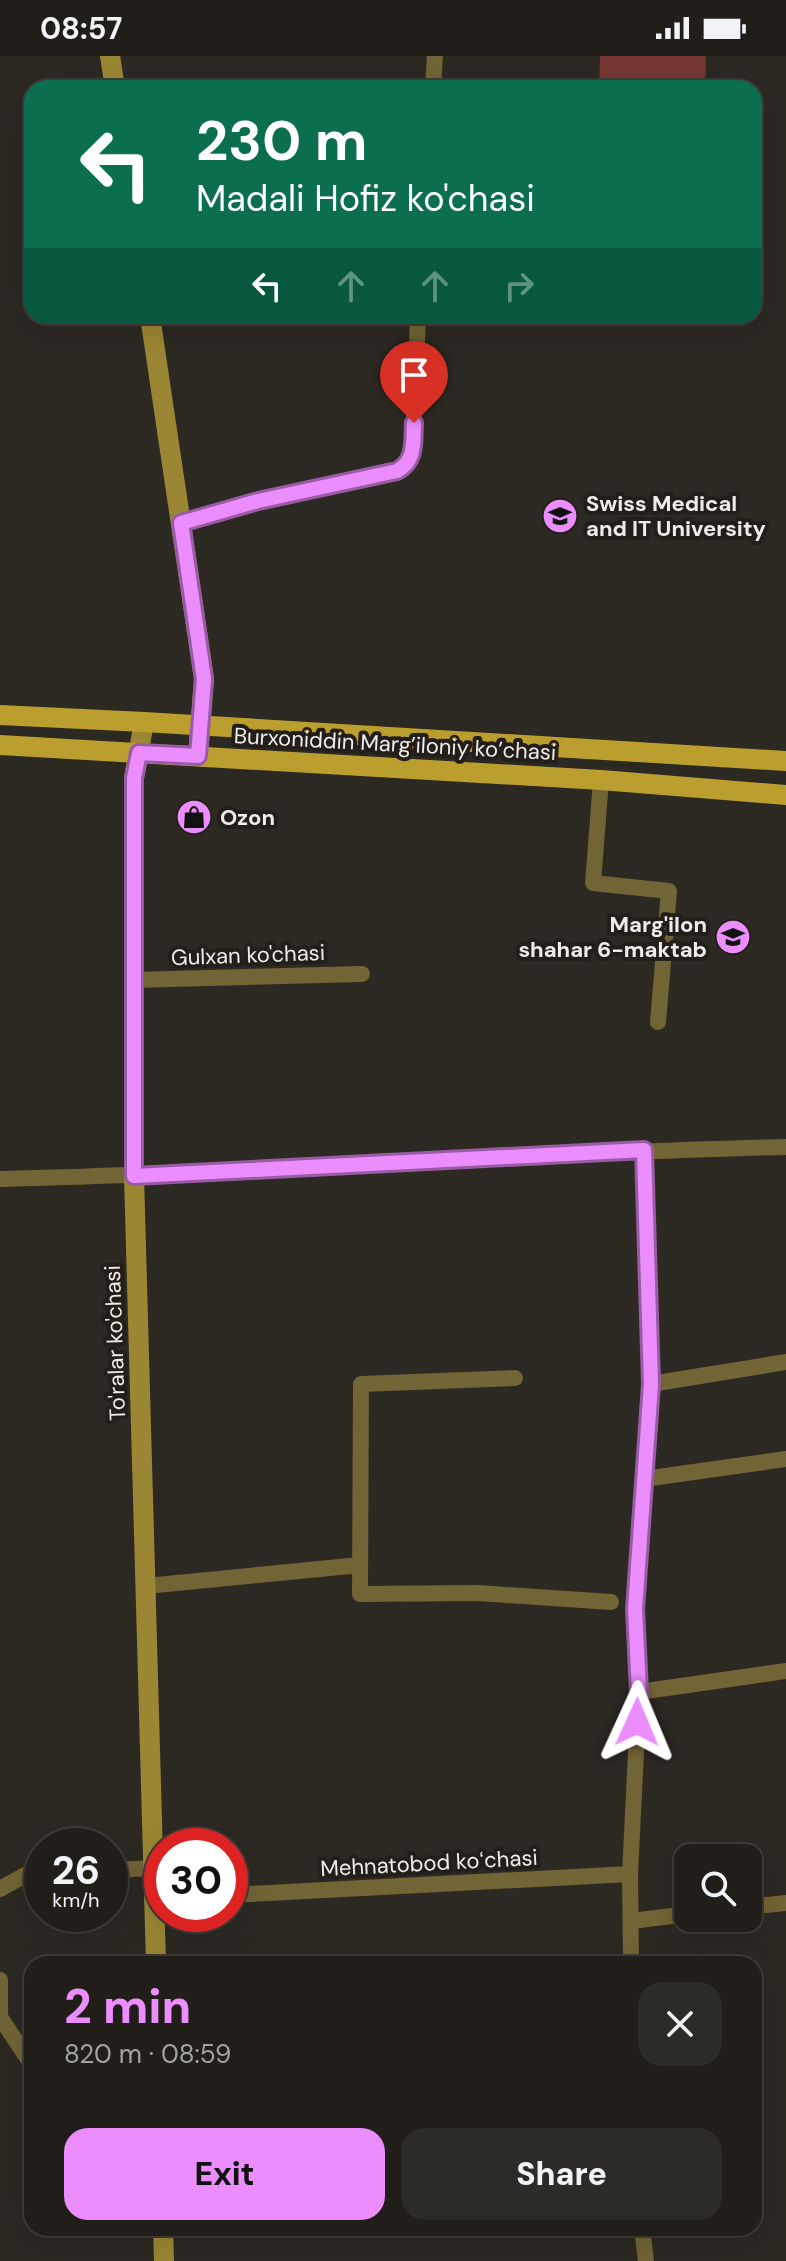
<!DOCTYPE html>
<meta charset="utf-8">
<style>
body{margin:0;font-family:"DM Sans",sans-serif;background:#2d2b27;color:#f1f3f6;height:100vh;display:flex;flex-direction:column;font-size:30px;white-space:nowrap}
*{box-sizing:border-box;margin:0}
p{font-size:26px;color:#a2a2a2}
.icon{flex:none;width:44px;height:44px;fill:none;stroke:currentColor;stroke-width:2;stroke-linecap:round;stroke-linejoin:round}
.map{position:relative;flex:1;overflow:hidden}
.panel{position:absolute;left:24px;top:1900px;width:738px;height:280px;display:flex;flex-direction:column;background:#211e1a;border-radius:24px;box-shadow:0 8px 32px #0002,0 0 0 2px #3e3c39}
.panel>*{flex:none}
.banner{position:absolute;left:24px;top:24px;width:738px;height:244px;border-radius:24px;box-shadow:0 8px 32px #0002,0 0 0 2px #3e3c39;background:#0b6e4f;color:#fff;overflow:hidden}
.buttons{position:absolute;left:674px;top:1788px;display:grid;gap:16px}
.buttons a{display:grid;place-items:center;width:88px;height:88px;border-radius:16px;background:#211e1a;box-shadow:0 8px 32px #0002,0 0 0 2px #3e3c39;font-size:40px}
.speed{position:absolute;left:24px;top:1772px;display:flex;gap:16px;font-size:40px;font-weight:700;text-align:center}
.speed>*{display:grid;place-content:center;width:104px;height:104px;border-radius:50%;background:#211e1a;box-shadow:0 8px 32px #0002,0 0 0 2px #3e3c39;line-height:1}
.speed small{font-size:20px;font-weight:400}
.speed .limit{border:12px solid #d22;background:#fff;color:#111}
.pin{position:absolute;display:grid;place-items:center;width:68px;height:68px;color:#fff;margin:-82px -34px;border-radius:50% 50% 50% 0;rotate:-45deg;box-shadow:0 0 8px #0007}
.pin .icon{rotate:45deg}
.me{position:absolute;width:88px;margin:-44px;rotate:1deg;stroke-linejoin:round;filter:drop-shadow(0 0 6px #0008)}
.turn{display:flex;align-items:center;gap:28px;height:168px;padding:0 40px;font-size:36px}
.turn .icon{width:104px;height:104px;stroke-width:2.5}
.turn b{display:block;font-size:56px;line-height:68px}
.lanes{display:flex;align-items:center;height:76px;padding:0 40px;background:#0003;justify-content:center;gap:40px;direction:ltr}
.lanes .off{opacity:.35}
.round{display:grid;place-items:center;flex:none;width:84px;height:84px;border-radius:24px;background:#2d2b27}
.head{display:flex;align-items:center;justify-content:space-between;height:136px;padding:0 40px}
h1{font-size:48px;font-weight:800;line-height:60px;color:#eb8dfc}
.action{display:flex;gap:16px;margin-top:auto;padding:16px 40px}
.action a{flex:1;height:92px;border-radius:24px;background:#eb8dfc;color:#111;font-size:32px;font-weight:800;line-height:92px;text-align:center}
.action a+a{background:#2d2b27;color:#f1f3f6}
.status{display:flex;justify-content:space-between;align-items:center;height:56px;padding:0 40px;background:#211e1a;direction:ltr}
.status svg{height:22px;fill:currentColor}
.map>svg:first-child{display:block}
</style>
<div class="status"><b>08:57</b><svg viewBox="0 0 49 12"><path d="M0 12V9h3v3zM5 12V6h3v6zM10 12V3h3v9zM15 12V0h3v12zM26 1h20v11H26zM47 4h2v5h-2z"/></svg></div>
<div class="map">
<svg width="786" height="2205" viewBox="0 0 786 2205">
<rect width="100%" height="100%" fill="#2c2822"/>
<!-- grass -->
<path fill="#753731" d="M600,0h106l-1,32h-106z"/>
<g fill="none" stroke-linecap="round" stroke-linejoin="round">
<!-- street -->
<path stroke="#716435" stroke-width="16" d="M433,32l2,-32
M181,467l77,-22 145,-33 5,-4 5,-15 5,-133
M601,724l-8,103 76,8 -11,131
M134,924l228,-6
M0,1123c262,-6 524,-26 786,-32
M515,1322l-154,6 -1,210 118,-1 133,9
M651,1328l135,-22
M644,1423l142,-20
M146,1530l214,-21
M639,1636l147,-21
M110,1814l44,-2
M0,1833l25,-14 17,-1
M230,1839l400,-21
M748,1851l38,-4
M631,1865l57,-7
M631,1908l-1,-90 9,-182 -4,-83 16,-225 -7,-234
M0,1924v37
M0,1961l30,45 2,63
M642,2172l4,33"/>
<!-- secondary -->
<path stroke="#9b8634" stroke-width="20" d="M110,0l5,32
M150,260l54,363 -6,77
M144,666l-10,56v398l22,788
M163,2172l1,33"/>
<!-- primary -->
<path stroke="#bb9f2e" stroke-width="20" d="M0,659l144,7 642,39
M0,689l601,35 185,15"/>
</g>
<g fill="none" stroke-linecap="round" stroke-linejoin="round">
<defs>
<path id="route" d="M414,367c-1,19 2,38 -17,48l-139,30 -77,22 23,156 -6,77 -59,-3 -5,25v398l510,-26 7,234 -16,225 4,83 -2,30"/>
</defs>
<!-- route casing -->
<use href="#route" stroke="#995ca4" stroke-width="20"/>
<!-- route -->
<use href="#route" stroke="#eb8dfc" stroke-width="14"/>
</g>
<!-- icons -->
<defs>
<symbol id="university-disc" viewBox="-11 -11 22 22"><circle r="9.5" fill="#eb8dfc" stroke="#231e19"/><path d="M0-5L7-2L0 1L-7-2ZM-4 1L0 2.5L4 1V4Q0 6-4 4Z" fill="#111"/></symbol>
<symbol id="shop-disc" viewBox="-11 -11 22 22"><circle r="9.5" fill="#eb8dfc" stroke="#231e19"/><path d="M-5-2.5h2.3a2.7 3.5 0 0 1 5.4 0H5L5.5 6h-11ZM-1.5-2.5h3a1.5 2.3 0 0 0-3 0Z" fill="#111"/></symbol>
<symbol id="school-disc" viewBox="-11 -11 22 22"><circle r="9.5" fill="#eb8dfc" stroke="#231e19"/><path d="M0-5L7-2L0 1L-7-2ZM-4 1L0 2.5L4 1V4Q0 6-4 4Z" fill="#111"/></symbol>
</defs>
<g fill-rule="evenodd">
<use href="#university-disc" x="540" y="440" width="40" height="40"/>
<use href="#shop-disc" x="174" y="741" width="40" height="40"/>
<use href="#school-disc" x="713" y="861" width="40" height="40"/>
</g>
<g text-anchor="middle" dominant-baseline="central" stroke-width="8" stroke-linejoin="round" paint-order="stroke">
<!-- poi labels -->
<g font-size="22" font-weight="bold" fill="#efebe8" stroke="#231e19" text-anchor="start">
<text x="586" y="447">Swiss Medical<tspan x="586" dy="25">and IT University</tspan></text>
<text x="220" y="761">Ozon</text>
<text x="707" y="868" text-anchor="end">Marg'ilon<tspan x="707" dy="25">shahar 6-maktab</tspan></text>
</g>
<!-- street labels -->
<g font-size="22" fill="#efebe8" stroke="#231e19">
<text transform="translate(395 688) rotate(3)">Burxoniddin Marg’iloniy ko’chasi</text>
<text transform="translate(248 899) rotate(-2)">Gulxan ko'chasi</text>
<text transform="translate(115 1287) rotate(-92)">To'ralar ko'chasi</text>
<text transform="translate(429 1807) rotate(-3)">Mehnatobod koʻchasi</text>
</g>
</g>
</svg>
<div class="buttons">
<a><svg class="icon" aria-label="search" viewBox="0 0 24 24"><circle cx="10" cy="10" r="6"/><path d="M15 15l6 6"/></svg></a>
</div>
<div class="speed"><div>26<small>km/h</small></div><div class="limit">30</div></div>
<div class="pin" style="left:414px;top:367px;background:#d93025"><svg class="icon" aria-label="arrive" viewBox="0 0 24 24"><path d="M6 21V4h12l-3 4 3 4H6"/></svg></div>
<svg class="me" style="left:637px;top:1666px" viewBox="-20 -20 40 40"><path d="M0-17L14 15 0 8-14 15z" fill="#eb8dfc" stroke="#fff" stroke-width="4"/></svg>
<div class="banner">
<div class="turn"><svg class="icon" aria-label="left" viewBox="0 0 24 24"><path d="M17 20v-9H6M10 6l-5 5 5 5"/></svg><div><b>230 m</b>Madali Hofiz ko'chasi</div></div>
<div class="lanes"><svg class="icon" aria-label="left" viewBox="0 0 24 24"><path d="M17 20v-9H6M10 6l-5 5 5 5"/></svg><svg class="icon off" aria-label="ahead" viewBox="0 0 24 24"><path d="M12 20V5M6 11l6-6 6 6"/></svg><svg class="icon off" aria-label="ahead" viewBox="0 0 24 24"><path d="M12 20V5M6 11l6-6 6 6"/></svg><svg class="icon off" aria-label="right" viewBox="0 0 24 24"><path d="M7 20v-9h11M14 6l5 5-5 5"/></svg></div>
</div>
<section class="panel">
<div class="head"><div><h1>2 min</h1><p>820 m · 08:59</p></div><a class="round"><svg class="icon" aria-label="close" viewBox="0 0 24 24"><path d="M6 6l12 12M18 6L6 18"/></svg></a></div>
<div class="action"><a>Exit</a><a>Share</a></div>
</section>
</div>
